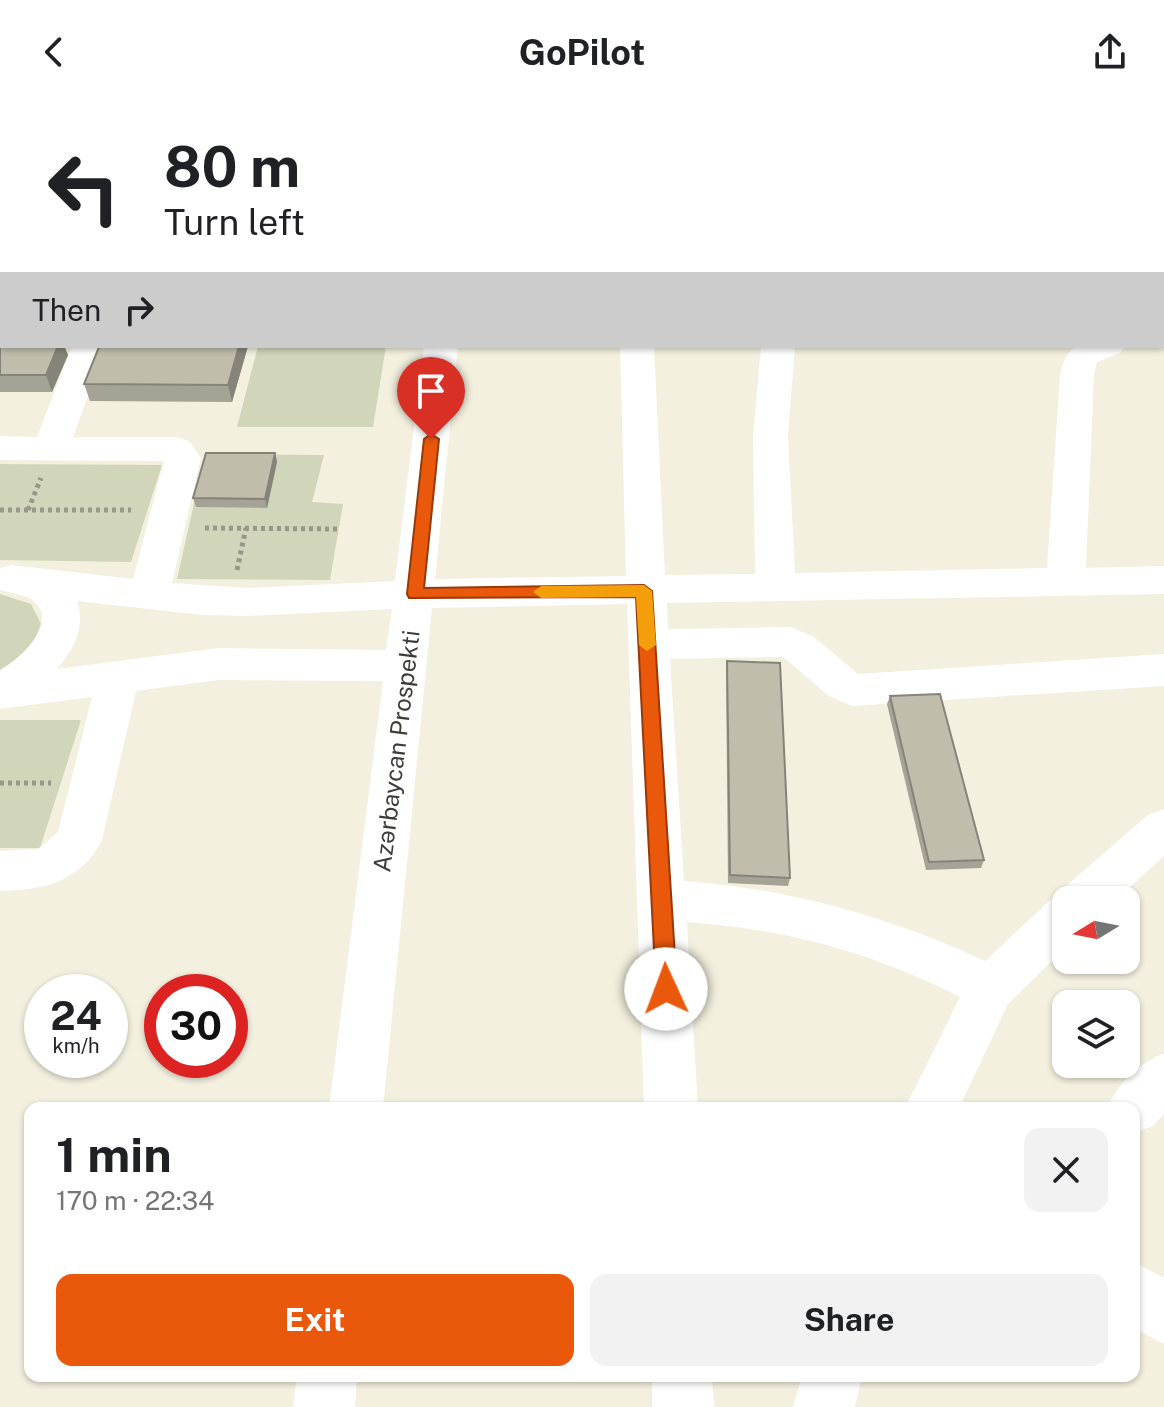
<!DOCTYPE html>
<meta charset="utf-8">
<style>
body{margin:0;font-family:"Public Sans",sans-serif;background:#f2f2f2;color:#202124;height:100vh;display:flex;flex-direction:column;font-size:30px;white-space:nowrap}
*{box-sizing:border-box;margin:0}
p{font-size:26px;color:#757577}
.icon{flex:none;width:44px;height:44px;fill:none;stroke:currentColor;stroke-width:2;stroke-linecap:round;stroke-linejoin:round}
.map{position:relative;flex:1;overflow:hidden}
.details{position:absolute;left:24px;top:998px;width:1116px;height:280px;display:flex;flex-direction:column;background:#fff;border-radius:16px;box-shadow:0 2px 6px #0004}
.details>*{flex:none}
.guide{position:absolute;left:0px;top:0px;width:1164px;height:244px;box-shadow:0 2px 6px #0004;background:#fff;color:#202124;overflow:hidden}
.needle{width:52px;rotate:260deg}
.tools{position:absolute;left:1052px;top:782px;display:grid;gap:16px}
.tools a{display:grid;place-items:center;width:88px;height:88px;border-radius:16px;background:#fff;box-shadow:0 2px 6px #0004;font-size:40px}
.speed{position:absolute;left:24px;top:870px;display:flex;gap:16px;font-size:40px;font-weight:700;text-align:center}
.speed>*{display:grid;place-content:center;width:104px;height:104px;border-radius:50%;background:#fff;box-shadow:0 2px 6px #0004;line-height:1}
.speed small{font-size:20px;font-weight:400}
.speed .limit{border:12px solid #d22;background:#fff;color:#111}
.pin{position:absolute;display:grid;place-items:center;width:68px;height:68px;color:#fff;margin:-82px -34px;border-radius:50% 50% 50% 0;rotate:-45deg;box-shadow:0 0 8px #0007}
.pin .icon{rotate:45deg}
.me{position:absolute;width:88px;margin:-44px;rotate:358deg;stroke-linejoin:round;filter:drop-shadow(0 0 6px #0008)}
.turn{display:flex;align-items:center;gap:28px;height:168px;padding:0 32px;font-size:36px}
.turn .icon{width:104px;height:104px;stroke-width:2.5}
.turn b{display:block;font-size:56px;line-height:68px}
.then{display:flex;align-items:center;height:76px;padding:0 32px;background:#0003;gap:16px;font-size:30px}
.round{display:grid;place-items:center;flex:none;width:84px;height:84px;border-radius:16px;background:#f2f2f2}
.headline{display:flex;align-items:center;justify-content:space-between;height:136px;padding:0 32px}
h1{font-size:48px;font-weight:700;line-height:60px}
.action{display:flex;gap:16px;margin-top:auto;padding:16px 32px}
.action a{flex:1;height:92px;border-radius:16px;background:#ea580c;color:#fff;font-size:32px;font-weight:700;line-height:92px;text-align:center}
.action a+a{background:#f2f2f2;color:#202124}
header{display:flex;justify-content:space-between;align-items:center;height:104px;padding:0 32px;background:#fff;font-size:36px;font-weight:700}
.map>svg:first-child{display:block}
</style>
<header><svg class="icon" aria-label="back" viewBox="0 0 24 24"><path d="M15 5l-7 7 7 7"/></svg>GoPilot<svg class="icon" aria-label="share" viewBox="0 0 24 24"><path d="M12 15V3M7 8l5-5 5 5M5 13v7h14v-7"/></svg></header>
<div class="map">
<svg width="1164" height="1303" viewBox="0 0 1164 1303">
<rect width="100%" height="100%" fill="#f3f0df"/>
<!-- green -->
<path fill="#d1d6ba" d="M258,242h128l-13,81h-136z
M205,350l119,1 -12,47 31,2 -13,76 -153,-1z
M0,360l162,1 -31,97 -131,-2z
M0,490l31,10 10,20 -10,25 -31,22z
M0,616h81l-41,128h-40z"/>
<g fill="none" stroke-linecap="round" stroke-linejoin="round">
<!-- path -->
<path stroke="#99978b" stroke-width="5" stroke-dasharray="4 4" stroke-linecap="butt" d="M0,406h131
M28,406l13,-32
M205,424l134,1
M237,466l9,-42
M0,679h51"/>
<!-- minor -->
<path fill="#fff" fill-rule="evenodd" d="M454,0h26l1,2h-28z
M615,0h26l1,2h-28z
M1162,15h2v16h-2z
M0,115h2v18h-2z
M2,204v23l-2,1v-23z
M1164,210v20l-2,1v-20z
M72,242h34l-33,91h103l13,4 12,17 -29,125 76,5 147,-7 29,-235h34l-23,233 191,-3 -6,-230h34l11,229 90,-1 -2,-138 8,-90h34l-7,90 7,137 252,-5 13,-193c9,-41 28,-29 65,-29l-5,7 -23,9 -3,13 -8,193 78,-2v28l-497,9 1,26 123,-2 23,10 44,37 306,-20v32l-312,20 -23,-10 -46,-39 -113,2 14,222c107,8 204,35 301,80l64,-60 11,-4 6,-11 82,-71 16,-6v47l-48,44h-50v47l-58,57 -49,104h-54l55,-111c-87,-45 -176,-68 -273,-75l11,186h-54l-17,-504 -195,4 -49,500h-54l54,-427 -165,-1 -82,11 -34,149c-21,42 -58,50 -102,51v-40l38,-2 20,-17 34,-135 -92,12v-39c20,-11 62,-49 31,-71 -9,-5 -21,-6 -31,-9v-22l11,-3 122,14 31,-118 -164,-1v-24l37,1zM77,497l126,14 45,1 144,-7 -6,41 -168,-2 -161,21c17,-20 29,-42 20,-68z
M1164,949v61l-11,12 -19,7v-25h-27c12,-26 31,-44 57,-55z
M1134,1158l30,16v66l-30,-16z
M297,1272h60l-2,31h-62z
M652,1272h60l2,31h-62z
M802,1272h60l-7,31h-62z"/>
</g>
<!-- wall -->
<path fill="#a5a395" d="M249,0h59l-1,2h-57z
M0,234l2,8h62l4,9 -16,37h-52z
M177,242h71l-16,56 -142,-1 -6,-17 93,-37z
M275,349l2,9 -10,46 -71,-1 -3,-9z
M727,557l63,217 -2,8 -60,-3 -2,-214z
M890,592l94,164 -3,8 -55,2 -39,-166z"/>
<!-- shaded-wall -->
<path fill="#868479" d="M2,45v27l-2,4v-28z
M58,242h6l4,9 -16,37 -6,-17z
M239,242h9l-16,56 -4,-17z
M275,349l2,9 -10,46 -2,-9z"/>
<!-- building -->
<path fill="#c0bdad" stroke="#868479" stroke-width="2" d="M61,0h36l-1,2h-36z
M0,26h2v19l-2,3z
M0,234h2v8h56l-12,29h-46z
M177,242h62l-11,39 -144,-1 15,-37h78z
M206,349h69l-10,46 -72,-1z
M727,557l53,2 10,215 -60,-3z
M940,590l44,166 -55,2 -39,-166z"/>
<!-- route -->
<path fill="#ea580c" stroke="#983908" stroke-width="2" d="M431,330l8,5 -15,149 220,-3 8,6 25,398 -3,6 -8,3 -7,-3 -3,-6 -20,-392 -227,1 -2,-4 17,-155z"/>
<!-- slow -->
<path fill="#f59e0b" d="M644,481l8,6 4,54 -9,6 -8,-6 -3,-48 -95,1 -8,-6 8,-6z"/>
<g text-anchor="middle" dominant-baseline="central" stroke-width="6" stroke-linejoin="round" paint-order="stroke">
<!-- street labels -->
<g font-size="24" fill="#3d3c36" stroke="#fff">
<text transform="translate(396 647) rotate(-83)">Azərbaycan Prospekti</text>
</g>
</g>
</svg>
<div class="tools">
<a><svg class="needle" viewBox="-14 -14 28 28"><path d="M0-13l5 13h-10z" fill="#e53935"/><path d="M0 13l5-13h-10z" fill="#757577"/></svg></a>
<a><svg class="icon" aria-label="layers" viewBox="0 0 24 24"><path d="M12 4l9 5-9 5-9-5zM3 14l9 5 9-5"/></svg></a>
</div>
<div class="speed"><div>24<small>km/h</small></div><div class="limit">30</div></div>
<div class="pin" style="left:431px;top:335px;background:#d93025"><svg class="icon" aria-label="arrive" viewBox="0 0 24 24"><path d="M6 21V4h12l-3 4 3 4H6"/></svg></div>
<svg class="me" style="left:666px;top:885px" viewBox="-20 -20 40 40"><circle r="19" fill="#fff"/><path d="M0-13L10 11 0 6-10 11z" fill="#ea580c"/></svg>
<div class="guide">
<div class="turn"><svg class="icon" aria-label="left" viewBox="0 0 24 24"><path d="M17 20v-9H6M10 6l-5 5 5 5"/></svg><div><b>80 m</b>Turn left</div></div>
<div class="then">Then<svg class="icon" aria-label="right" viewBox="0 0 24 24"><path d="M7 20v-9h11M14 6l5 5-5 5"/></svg></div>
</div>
<section class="details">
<div class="headline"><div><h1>1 min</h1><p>170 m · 22:34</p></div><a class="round"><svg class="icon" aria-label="close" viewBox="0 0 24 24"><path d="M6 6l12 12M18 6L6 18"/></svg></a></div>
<div class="action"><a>Exit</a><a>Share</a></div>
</section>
</div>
